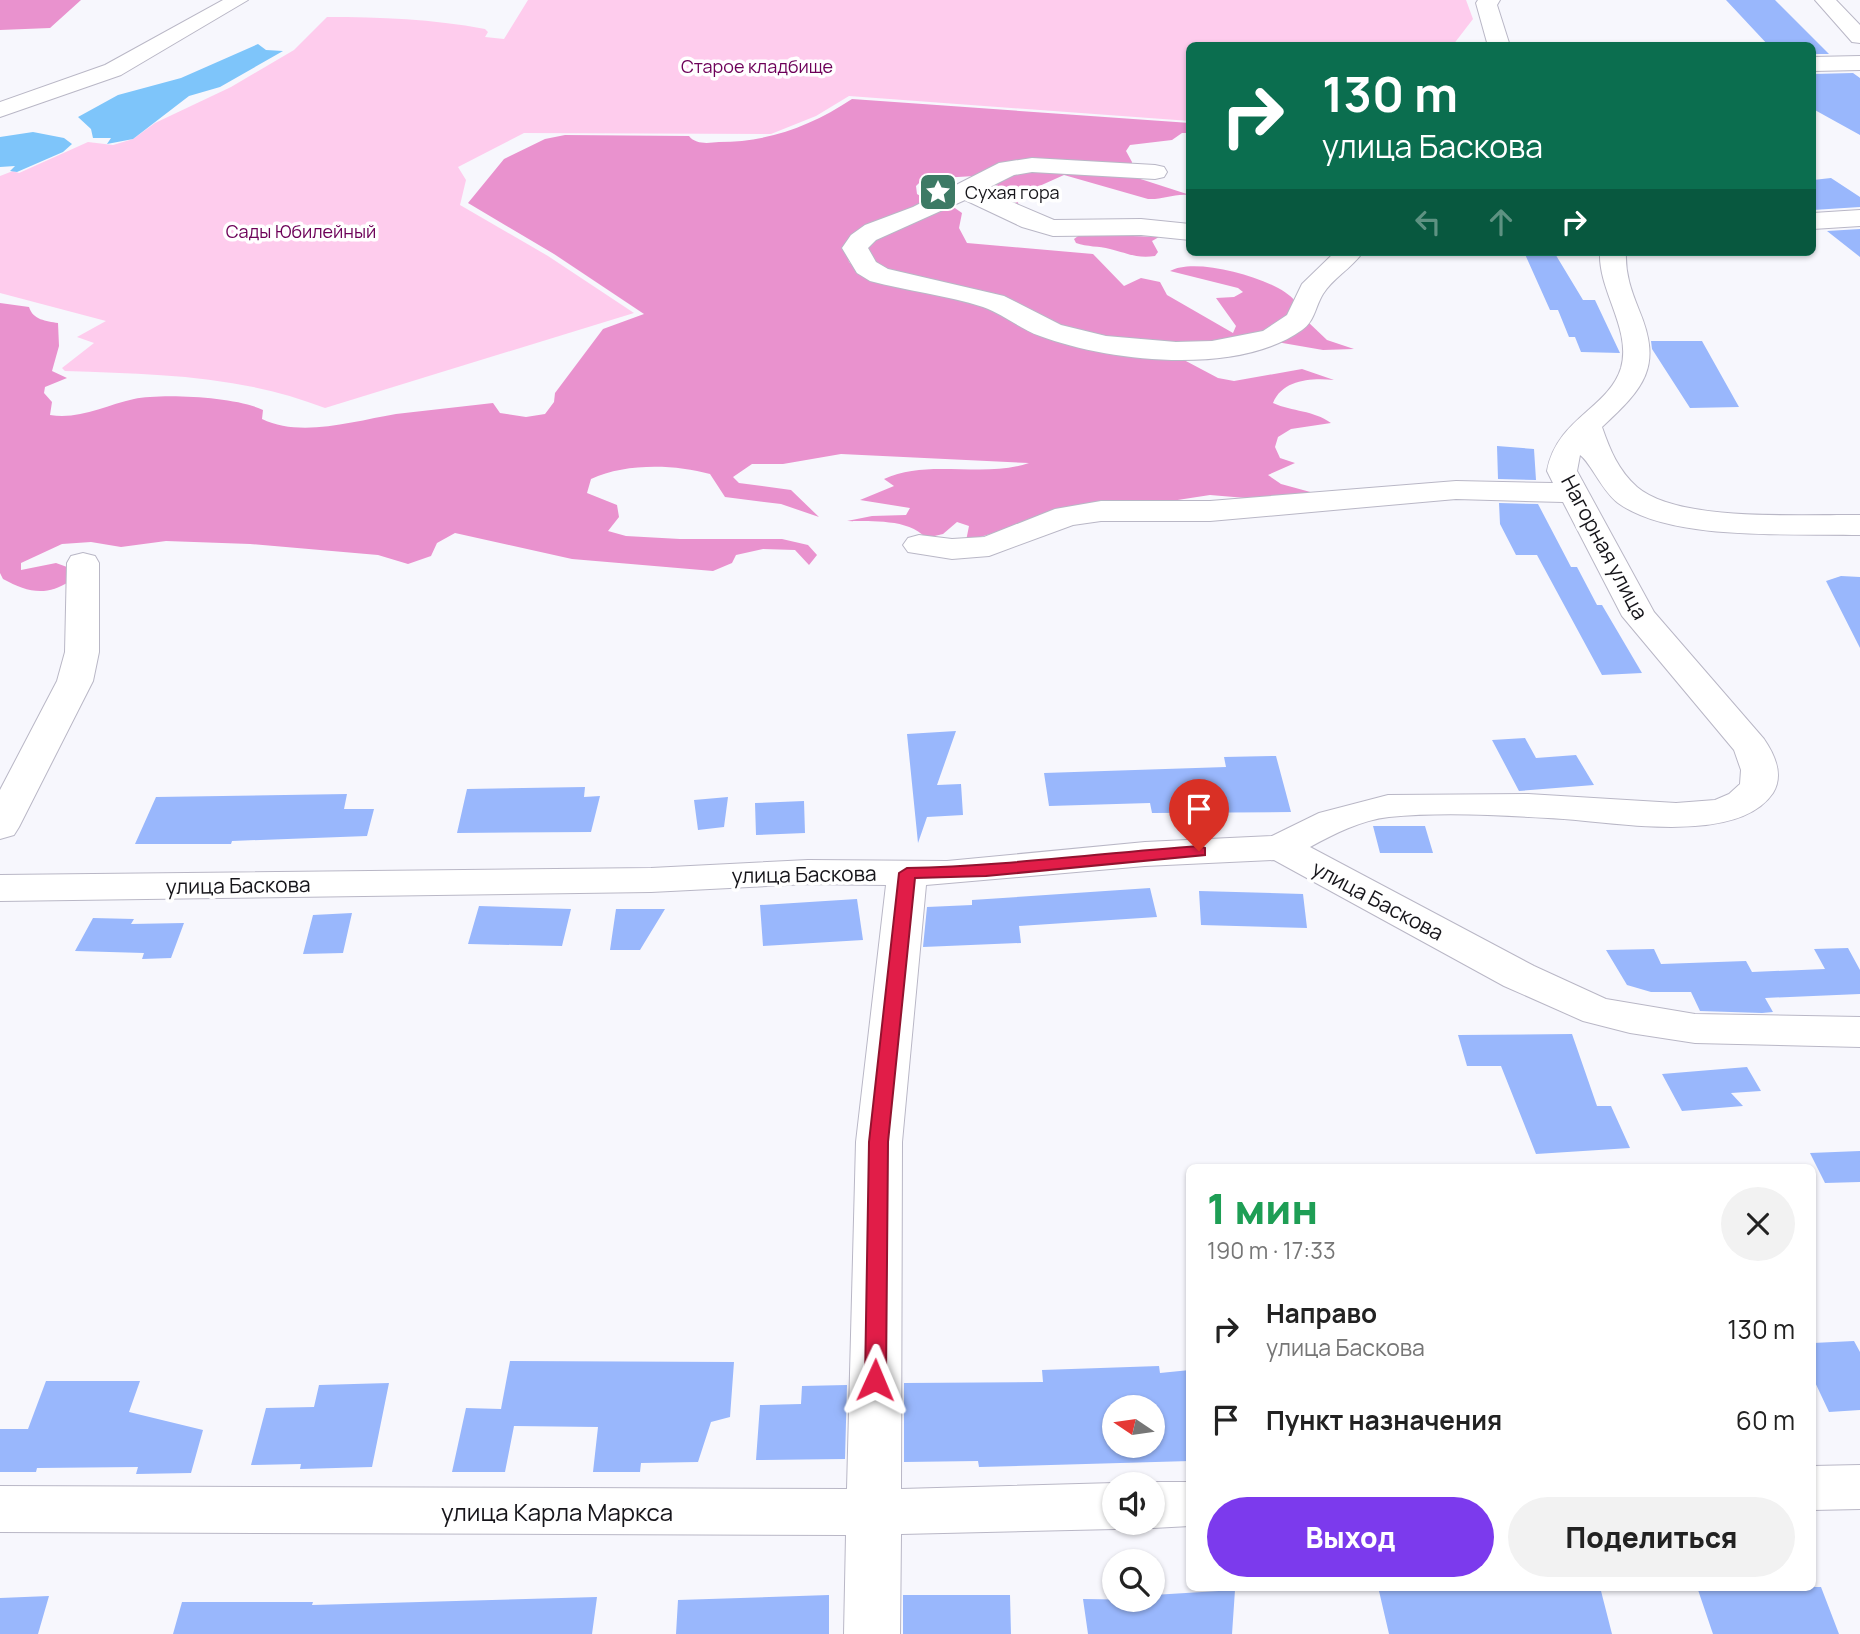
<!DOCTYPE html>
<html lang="ru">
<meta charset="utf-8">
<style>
body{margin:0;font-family:Manrope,sans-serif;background:#f2f2f2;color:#222;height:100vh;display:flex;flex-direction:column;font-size:26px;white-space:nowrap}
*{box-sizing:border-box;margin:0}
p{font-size:23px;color:#767676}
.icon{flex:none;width:38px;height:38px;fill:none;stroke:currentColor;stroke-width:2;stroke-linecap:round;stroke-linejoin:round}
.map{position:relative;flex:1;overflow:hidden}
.sheet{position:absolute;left:1186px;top:1164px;width:630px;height:427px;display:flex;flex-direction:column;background:#fff;border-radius:10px;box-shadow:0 2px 5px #0004}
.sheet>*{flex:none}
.top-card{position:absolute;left:1186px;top:42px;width:630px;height:214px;border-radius:10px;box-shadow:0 2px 5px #0004;background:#0b6e4f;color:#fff;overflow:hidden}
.needle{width:46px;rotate:283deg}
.controls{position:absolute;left:1102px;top:1395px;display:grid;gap:14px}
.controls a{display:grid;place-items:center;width:63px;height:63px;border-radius:50%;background:#fff;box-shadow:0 2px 5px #0004;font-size:35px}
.pin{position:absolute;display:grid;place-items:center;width:60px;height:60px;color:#fff;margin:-72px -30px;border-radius:50% 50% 50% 0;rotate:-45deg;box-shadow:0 0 7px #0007}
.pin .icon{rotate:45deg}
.me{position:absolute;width:77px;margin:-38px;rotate:1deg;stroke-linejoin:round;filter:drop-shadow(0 0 5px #0008)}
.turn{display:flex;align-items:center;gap:24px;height:147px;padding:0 21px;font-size:32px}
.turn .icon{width:91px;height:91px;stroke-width:2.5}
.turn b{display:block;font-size:49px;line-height:60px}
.lanes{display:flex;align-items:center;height:66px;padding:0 21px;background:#0003;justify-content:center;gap:35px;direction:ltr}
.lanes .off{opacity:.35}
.round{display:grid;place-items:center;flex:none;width:74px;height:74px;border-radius:37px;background:#f2f2f2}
.summary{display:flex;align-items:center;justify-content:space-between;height:119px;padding:0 21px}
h1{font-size:42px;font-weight:800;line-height:52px;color:#1e9e55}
.primary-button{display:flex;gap:14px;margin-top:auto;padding:14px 21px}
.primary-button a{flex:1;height:80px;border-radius:42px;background:#7c3aed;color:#fff;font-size:28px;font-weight:800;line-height:80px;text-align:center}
.primary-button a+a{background:#f2f2f2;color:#222}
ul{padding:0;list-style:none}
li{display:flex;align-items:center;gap:21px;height:91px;padding:0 21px}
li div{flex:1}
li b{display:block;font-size:26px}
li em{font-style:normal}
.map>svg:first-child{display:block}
</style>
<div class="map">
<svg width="1860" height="1634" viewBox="0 0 1860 1634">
<rect width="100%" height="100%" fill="#f7f7fd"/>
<!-- green -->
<path fill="#fecced" d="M528,0h938l7,19 -20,26 -263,1v75l-341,-25 -33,20 -45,18 -247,-1 -66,34 8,13 -6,25 88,51 86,57 -309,95c-85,-33 -171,-34 -260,-37l-3,-3 32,-25 -17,-6 29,-16 -106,-28v-117l13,-5 6,2 69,-31 25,3 20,-6 22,-16 76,-36 63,-37 33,-33c54,0 105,2 158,12l3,3 -3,5 19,2z"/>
<!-- forest -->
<path fill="#e992ce" d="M0,0h81l-31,28 -50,2z
M852,99l338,24v10h-8l-10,7 -42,5 -4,6 6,11 -1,5 -208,12 -7,7 1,8 13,8 -83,50 2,10 11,10 324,88 34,18 16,3 68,-12 32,11c-22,-2 -51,-1 -61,23 20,9 40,7 58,20l-40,6 -13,8 -3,10 5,11 15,5 -27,12 13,9 33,9 -68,5 -36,-3 -182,28 -62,18 3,-15 -12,-4 -14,12 -17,4c-19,-20 -53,-16 -79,-17l25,-5 34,-1 4,-7 -50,-8 34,-14 -10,-7c44,-21 99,0 145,-16l-188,-9 -58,10h-31l-19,13 6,6 52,7 28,27 -38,-13 -56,-7 -15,-23c-36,-10 -85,-11 -119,5l-4,14 30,12 2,12 -11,14 18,5 54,3h102l26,6 9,10 -8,10 -14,-15 -32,-1 -27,6 -4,8 -19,8 -141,-12 -117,-26 -18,10 -6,13 -23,8 -30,-9 -128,-11 -84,-3 -45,6 -30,-5 -29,2 -41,19v7l35,-7 11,4 3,14c-24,16 -43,11 -67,-2l-3,-6v-270l29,4c4,13 17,14 29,16l1,23 -7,25 15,7 -22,9 -1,6 8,9 -2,13c29,5 56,-10 84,-16 29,-6 103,-2 129,11l-1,9c39,19 92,2 134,-5 32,-4 65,-7 97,-11l7,10 26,4 19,-3 9,-12 1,-9 48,-64 41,-15 -90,-60 -86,-51 36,-44 41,-20 20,-4 124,1c7,9 20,7 30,6 50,0 92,-16 133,-43z
M1020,169l102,4 68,22c-16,-2 -28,5 -42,4l-84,-24 -49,22 4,8 -30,-15z
M952,206l10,7 -3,15 8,15 126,11 31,32 17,-8 19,4 7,13 66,38 3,-7 -20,-28 18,-1 9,-5 -5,-4 -68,-17c25,-15 108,8 125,30v9l-34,26 -72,8 -87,-6 -225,-72 -10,-19 10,-11z
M1081,234l78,3 -7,4 6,11 -3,4c-18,3 -28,-3 -45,-7 -11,-3 -23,-2 -34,-6l-2,-4z
M1307,321l20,19 27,9 -31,1 -52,-9z"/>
<!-- water -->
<path fill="#7ec5fa" d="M258,44l8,6 17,1 -63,36 -31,9 -56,43 -26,5 4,-6h-18l-2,-9 -13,-12 40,-22 63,-17z
M33,132l31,6 8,6 -9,8 -46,20 -7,-1 5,-5 -15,1v-30z"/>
<!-- building -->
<path fill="#99b7fc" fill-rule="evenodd" d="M1726,0h49l54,54h-16v-8h-44z
M1853,73l7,5v57l-47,-26v-35z
M1831,178l29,19v10l-47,3v-30z
M1860,229v28l-33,-26z
M1524,252h30l29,48h12l25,53 -39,-1 -6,-15h-6l-11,-27h-8z
M1651,341h51l37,66 -49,1 -38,-59z
M1497,446l37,3 2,31 -38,-1z
M1499,503l39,1 33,63h6l20,38h5l40,68 -40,2 -65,-120h-21l-16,-31z
M1841,576l19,1v71l-34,-67z
M956,731l-19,54 24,-1 2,31 -36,2 -9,26 -11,-109z
M1525,738l11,20 40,-3 18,30 -75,6 -27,-51z
M1276,756l15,56 -139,1 -2,-10 -101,3 -5,-33 182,-6 -2,-10z
M585,787l-1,10 16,-1 -9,36 -134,1 10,-44z
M347,794l-3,15h30l-7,27 -135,5 -1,3h-96l21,-47z
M728,797l-4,30 -26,3 -4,-30z
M804,801l1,32 -49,2 -1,-32z
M1373,826h52l8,27h-53z
M1150,888l7,29 -138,9 2,17 -98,4 4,-40 45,-2v-5z
M1199,891l104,3 4,34 -106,-3z
M857,899l6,41 -100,6 -3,-41z
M479,906l92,3 -9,37 -94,-2z
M616,909h49l-25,41h-30z
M352,913l-9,40 -40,1 10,-39z
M93,918l41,1 -3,5 53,-1 -13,35 -29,1 2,-6 -69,-2z
M1848,948l12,22v24l-95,4 8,14 -11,1 -62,-2 -9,-19h-40l-24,-7 -21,-35 48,-1 7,15 85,-3 6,11 73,-3 -11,-20z
M1572,1034l25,72h14l19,42 -94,6 -35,-88h-34l-9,-31z
M1747,1067l14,24 -30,2 12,13 -61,5 -20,-37z
M1860,1151v31l-35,1 -15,-30z
M1854,1341l6,11v58l-31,2 -16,-34v-35z
M510,1361l224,1 -4,55 -19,5 -13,40 -57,1 -1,9h-47l5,-45 -84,-1 -9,46h-53l14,-64 35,1z
M1159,1366l1,7 30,-3v91l-211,6 -1,-6 -74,1v-79l139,-1 -1,-12zM1115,1407h38v39h-38z
M46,1381h94l-11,31 74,18 -12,43 -55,1 2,-7 -101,1 -1,4h-36v-43h28z
M389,1383l-17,84 -72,2 1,-5 -50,1 15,-57 48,-1 5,-22z
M847,1385l-2,74 -89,1 4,-55 41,-1 1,-18z
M1468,1587h132l12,47h-223l-10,-43z
M1697,1587h124l18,47h-126z
M1235,1590l-3,44h-144l-5,-35 70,1v-5z
M829,1595v39h-153l2,-34z
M903,1595h107l1,39h-108z
M49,1596l-11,38h-38v-36z
M597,1597l-5,37h-419l9,-32h131l-1,3z"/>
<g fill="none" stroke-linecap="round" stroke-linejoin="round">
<defs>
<path id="minor" d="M223,0h25l-127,75 -121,42v-15l105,-37z
M1478,0h22l-3,5 13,41h-22l-12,-43z
M1815,0h21l24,25v18l-8,-1z
M1860,56v14l-47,1v-14z
M1032,158l123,7 9,2 3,5 -3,5 -9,2 -123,-7 -18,3 -30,15 70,30 87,-1 49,5v16l-49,-5 -88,1 -31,-9 -57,-27 -89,40 -8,8 8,14 12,7 116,27 57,29 45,11 70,6 36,-1 51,-10 24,-16 15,-31 33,-32h28c-11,16 -30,26 -40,42 -8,13 -8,27 -21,36 -64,46 -192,32 -262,6 -20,-7 -37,-22 -57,-29 -37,-12 -76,-16 -113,-26l-13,-8 -15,-25 9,-13 14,-10 48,-18 86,-44z
M1860,210v16l-47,3v-16z
M1600,252h26c-1,21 5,38 13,58 24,57 5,78 -37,117 8,23 16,43 35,60 42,36 168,27 223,28v20c-66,-2 -188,7 -242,-32 -16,-12 -27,-40 -38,-48l-3,16 77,141 110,127c11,16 20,36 9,54 -37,55 -168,27 -225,25 -52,-3 -107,-6 -159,-1 -28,3 -55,17 -79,30l224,119 72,33 89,15 165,3v30l-165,-4 -65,-10 -47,-12 -79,-35 -230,-126 -129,6 -219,19 -24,257 -1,347 214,-6v39h17l-17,7 -214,5 -1,100h-56l2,-99 -846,-3v-46l847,3 9,-347 30,-257 -78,-1 -157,8 -651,9v-26l651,-7 157,-8 139,1 198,-19 127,-6 47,-23 69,-18 140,-1 148,9 39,-3 14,-6 11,-10 1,-14 -7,-20 -112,-134 -59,-114 -107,-3 -246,22h-109l-28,4 -84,31 -37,3 -44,-7 -5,-7 5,-7 11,-3 33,4 32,-2 71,-28 46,-8h109l246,-20 97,2 -6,-12c10,-53 61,-62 74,-103 11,-39 -23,-77 -21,-116z
M83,553l12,3 4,7v89l-6,29 -74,146 -5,8 -14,4v-49l57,-109 8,-29 2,-89 4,-7z
M1860,1465v44l-47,1v-44z
M1153,1482h37v44l-37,2 -14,-6h14v-38h-4z"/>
</defs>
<!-- minor casing -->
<use href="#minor" stroke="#b9b7c6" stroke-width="2"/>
<!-- minor -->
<use href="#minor" fill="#fff" fill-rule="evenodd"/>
</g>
<!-- route -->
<path fill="#e11d48" stroke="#92132f" stroke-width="2" d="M1199,846l6,2v7l-219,21 -71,2 -27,264 -2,238 -3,5 -8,3 -7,-3 -3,-5 4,-238 30,-269 8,-5c98,-2 195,-15 292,-22z"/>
<!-- icons -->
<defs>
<symbol id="sight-square" viewBox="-11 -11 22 22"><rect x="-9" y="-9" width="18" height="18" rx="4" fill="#3d7a65" stroke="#fff"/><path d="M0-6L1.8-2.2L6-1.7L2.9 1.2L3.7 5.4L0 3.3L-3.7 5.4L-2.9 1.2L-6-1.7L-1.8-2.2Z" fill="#fff"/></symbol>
</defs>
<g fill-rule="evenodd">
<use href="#sight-square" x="916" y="170" width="44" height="44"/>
</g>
<g text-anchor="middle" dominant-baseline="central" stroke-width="7" stroke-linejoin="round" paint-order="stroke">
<!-- far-park labels -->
<g font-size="18" fill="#6d0058" stroke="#fff">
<text x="757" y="66">Старое кладбище</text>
<text x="301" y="231">Сады Юбилейный</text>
</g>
<!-- far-poi labels -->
<g font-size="18" fill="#16151a" stroke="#fff" text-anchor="start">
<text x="965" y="192">Сухая гора</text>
</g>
<!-- street labels -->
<g font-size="21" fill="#16151a" stroke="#fff">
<text transform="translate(1605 547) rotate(62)">Нагорная улица</text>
<text transform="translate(804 874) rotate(-1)">улица Баскова</text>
<text transform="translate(238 885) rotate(-1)">улица Баскова</text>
<text transform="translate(1378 900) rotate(28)">улица Баскова</text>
</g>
<!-- near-street labels -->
<g font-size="24" fill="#16151a" stroke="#fff">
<text x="557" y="1511">улица Карла Маркса</text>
</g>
</g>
</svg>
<div class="controls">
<a><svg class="needle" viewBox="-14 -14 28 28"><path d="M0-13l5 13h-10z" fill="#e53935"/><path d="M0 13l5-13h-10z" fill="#767676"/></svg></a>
<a><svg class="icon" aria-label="sound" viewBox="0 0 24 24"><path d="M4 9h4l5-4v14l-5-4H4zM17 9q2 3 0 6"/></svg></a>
<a><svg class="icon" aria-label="search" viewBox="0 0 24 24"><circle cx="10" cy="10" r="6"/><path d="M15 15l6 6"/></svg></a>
</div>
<div class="pin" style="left:1199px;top:851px;background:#d93025"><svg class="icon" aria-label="arrive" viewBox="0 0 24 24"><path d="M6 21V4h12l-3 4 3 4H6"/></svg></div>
<svg class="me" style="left:875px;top:1380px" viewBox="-20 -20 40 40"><path d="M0-17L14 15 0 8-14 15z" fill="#e11d48" stroke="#fff" stroke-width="4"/></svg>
<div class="top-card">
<div class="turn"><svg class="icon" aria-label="right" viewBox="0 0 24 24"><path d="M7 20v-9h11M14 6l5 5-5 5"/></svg><div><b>130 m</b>улица Баскова</div></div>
<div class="lanes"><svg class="icon off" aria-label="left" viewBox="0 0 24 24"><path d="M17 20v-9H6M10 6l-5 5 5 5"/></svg><svg class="icon off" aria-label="ahead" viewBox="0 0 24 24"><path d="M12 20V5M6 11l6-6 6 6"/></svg><svg class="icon" aria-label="right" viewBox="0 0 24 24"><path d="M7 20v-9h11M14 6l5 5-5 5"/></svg></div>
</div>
<section class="sheet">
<div class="summary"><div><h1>1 мин</h1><p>190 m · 17:33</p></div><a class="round"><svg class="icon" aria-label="close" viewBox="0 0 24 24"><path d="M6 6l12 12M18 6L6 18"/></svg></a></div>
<ul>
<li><svg class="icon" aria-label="right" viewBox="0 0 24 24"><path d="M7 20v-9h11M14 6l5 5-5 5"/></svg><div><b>Направо</b><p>улица Баскова</p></div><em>130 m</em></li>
<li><svg class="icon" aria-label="arrive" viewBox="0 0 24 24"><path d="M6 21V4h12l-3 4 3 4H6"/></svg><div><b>Пункт назначения</b></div><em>60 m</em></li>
</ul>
<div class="primary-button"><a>Выход</a><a>Поделиться</a></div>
</section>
</div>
